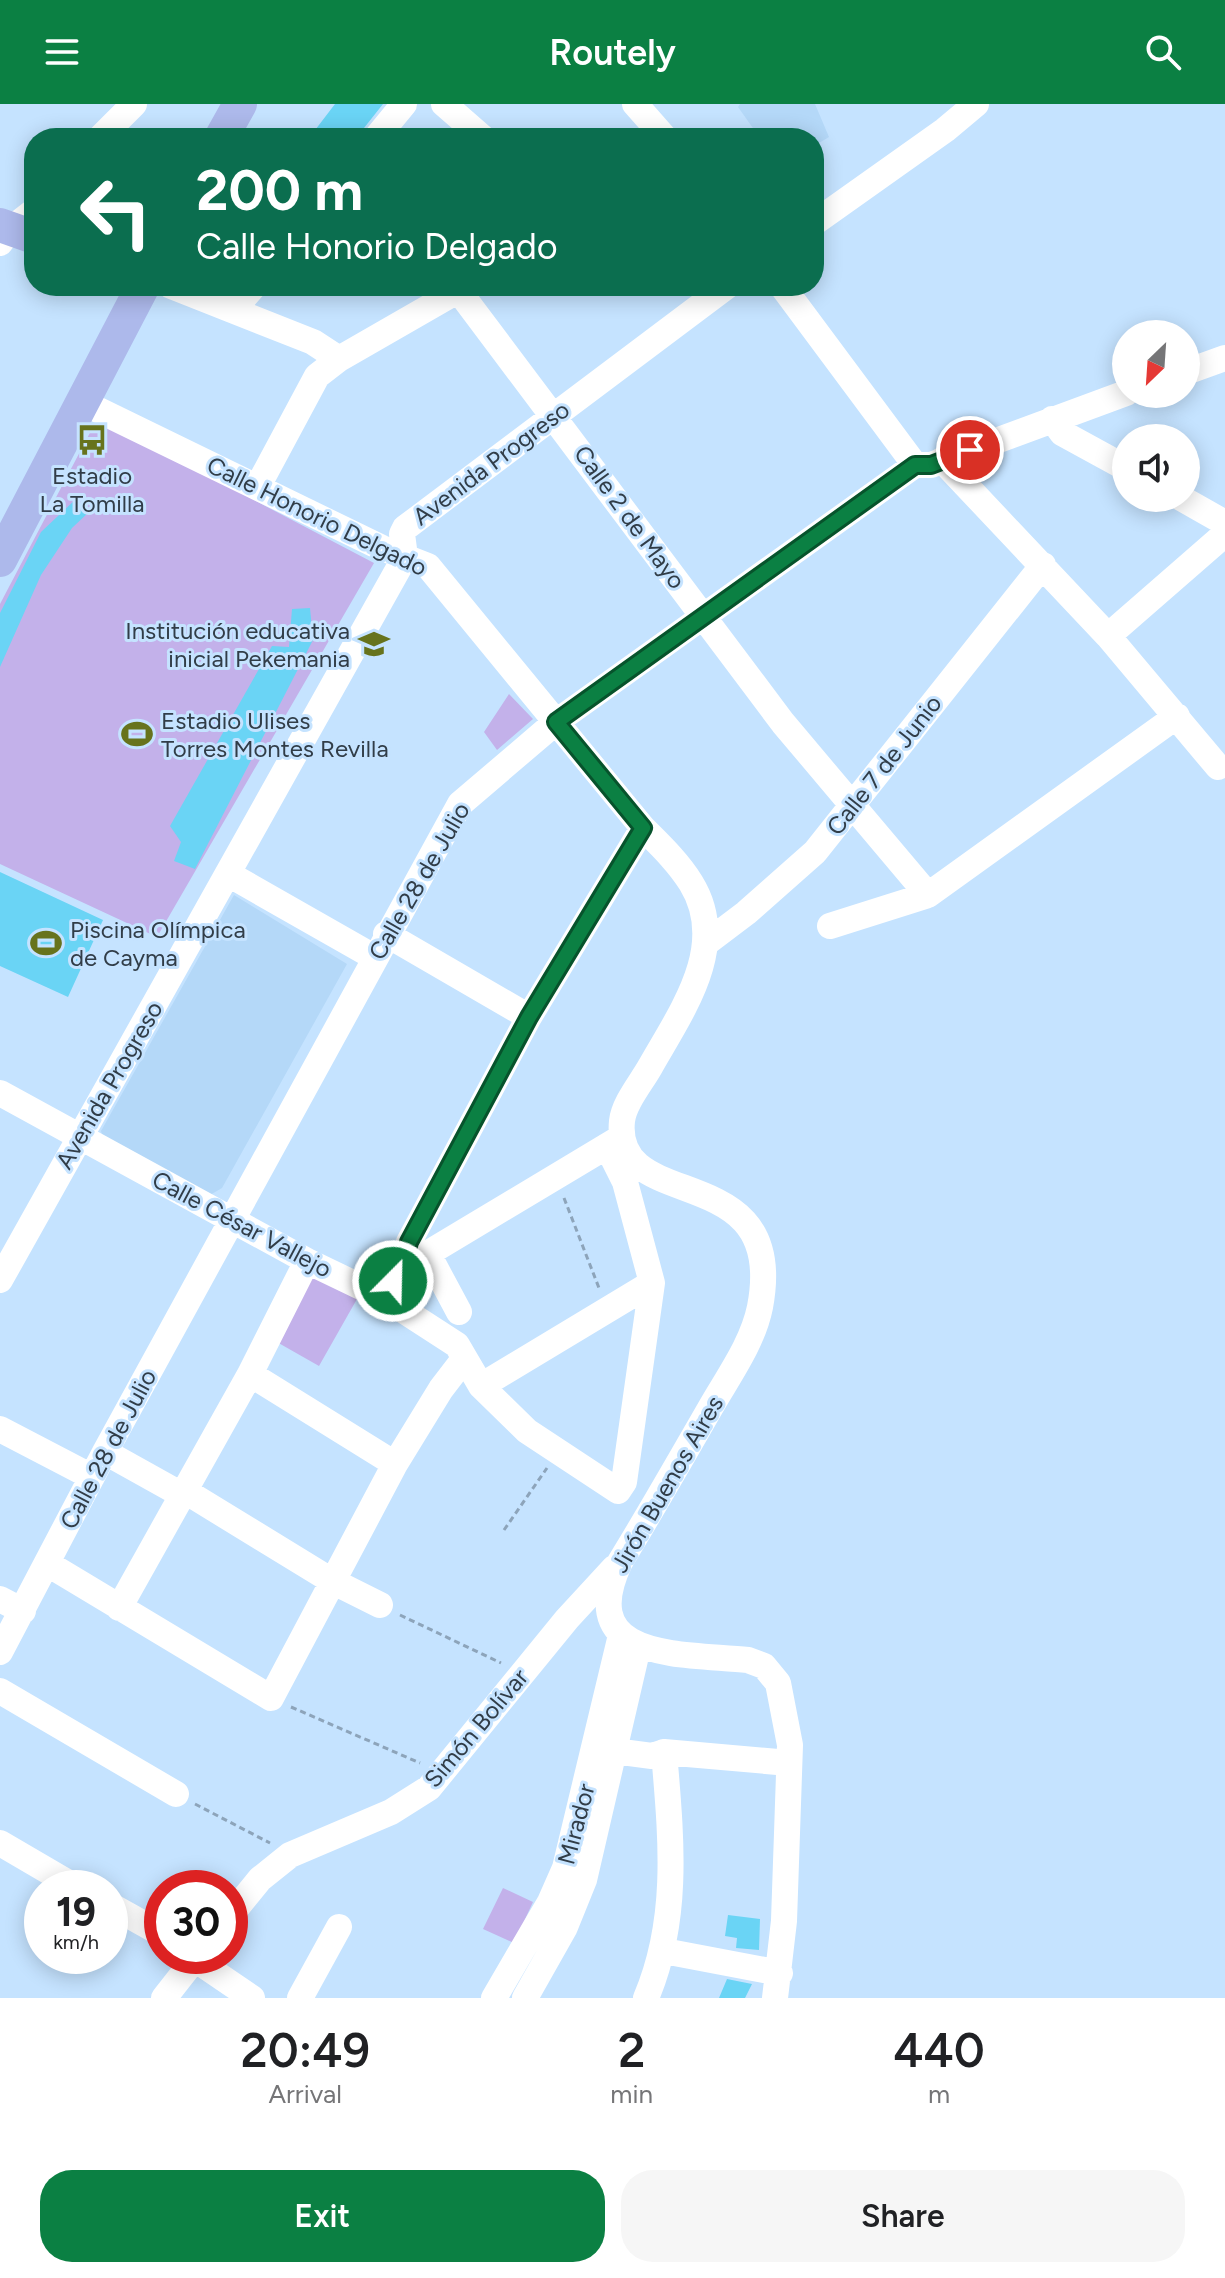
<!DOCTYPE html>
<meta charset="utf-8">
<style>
body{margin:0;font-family:Figtree,sans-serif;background:#f6f6f6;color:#202124;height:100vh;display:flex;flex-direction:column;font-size:30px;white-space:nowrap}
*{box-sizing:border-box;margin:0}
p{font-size:26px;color:#757577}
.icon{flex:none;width:44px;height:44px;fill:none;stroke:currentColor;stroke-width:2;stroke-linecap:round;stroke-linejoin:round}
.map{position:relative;height:1894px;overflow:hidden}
.details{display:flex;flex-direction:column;background:#fff;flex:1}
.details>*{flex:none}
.hud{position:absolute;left:24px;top:24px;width:800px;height:168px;border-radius:32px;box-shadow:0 4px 20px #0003;background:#0b6e4f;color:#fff;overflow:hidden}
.needle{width:52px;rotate:205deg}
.tools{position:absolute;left:1112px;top:216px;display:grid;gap:16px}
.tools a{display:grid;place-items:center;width:88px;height:88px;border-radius:50%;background:#fff;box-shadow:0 4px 20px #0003;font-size:40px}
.speed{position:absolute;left:24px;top:1766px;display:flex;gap:16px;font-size:40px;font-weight:700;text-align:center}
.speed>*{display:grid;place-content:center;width:104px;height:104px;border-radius:50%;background:#fff;box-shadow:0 4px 20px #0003;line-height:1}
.speed small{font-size:20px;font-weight:400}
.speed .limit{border:12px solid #d22;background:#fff;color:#111}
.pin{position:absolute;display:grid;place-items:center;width:68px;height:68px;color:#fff;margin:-34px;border:4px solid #fff;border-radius:50%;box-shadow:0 2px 8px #0007}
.me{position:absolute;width:88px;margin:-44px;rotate:23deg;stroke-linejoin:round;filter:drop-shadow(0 0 6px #0008)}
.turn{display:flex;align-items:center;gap:28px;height:168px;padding:0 40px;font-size:36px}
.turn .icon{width:104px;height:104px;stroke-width:2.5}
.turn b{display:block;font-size:56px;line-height:68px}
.eta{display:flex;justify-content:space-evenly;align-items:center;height:136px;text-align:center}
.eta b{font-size:48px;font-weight:600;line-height:56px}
.primary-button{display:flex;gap:16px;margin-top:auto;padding:16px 40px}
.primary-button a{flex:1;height:92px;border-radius:32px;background:#0b8043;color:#fff;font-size:32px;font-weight:600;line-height:92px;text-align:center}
.primary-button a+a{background:#f6f6f6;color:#202124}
header{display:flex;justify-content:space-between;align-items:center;height:104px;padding:0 40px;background:#0b8043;color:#fff;font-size:36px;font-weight:600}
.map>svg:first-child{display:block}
</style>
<header><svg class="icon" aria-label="menu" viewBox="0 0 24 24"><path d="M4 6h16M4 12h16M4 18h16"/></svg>Routely<svg class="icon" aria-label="search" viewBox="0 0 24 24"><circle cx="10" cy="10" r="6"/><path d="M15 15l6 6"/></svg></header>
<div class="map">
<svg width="1225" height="1894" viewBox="0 0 1225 1894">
<rect width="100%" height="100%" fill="#c5e3ff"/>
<!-- built -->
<path fill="#b4d8f8" d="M740,0h75l14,33 -15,9v-8h-54l-22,-31z
M234,791l113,69 -125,224 -12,7 -107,-57 -2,-7z"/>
<!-- green -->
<path fill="#c3b1ea" d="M109,320l265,139 -217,374 -157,-73v-260l93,-177z
M509,590l24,25 -36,31 -13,-18z
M313,1171l44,24 -38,67 -44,-25z
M503,1784l30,14 -19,41 -31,-14z"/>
<!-- building -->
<path fill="#6ad4f5" d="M335,0h48l-19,24 -4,10h-51z
M76,395l13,13 -17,16 -31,47 -41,92v-54l41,-81z
M310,504l3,32 -118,229 -21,-8 7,-19 -11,-16 102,-180 17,1 3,-38z
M0,768l103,48 -35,77 -68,-31z
M728,1811l32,4 -1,31 -23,-2 1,-10 -12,-2z
M727,1875l25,5 -7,14h-26z"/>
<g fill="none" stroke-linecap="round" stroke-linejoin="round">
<!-- path -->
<path stroke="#8da4ba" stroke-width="3" stroke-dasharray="6 4" stroke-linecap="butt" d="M564,1094l35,90
M504,1426l43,-62
M400,1511l101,48
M291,1603l129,56
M195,1700l75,39"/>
<!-- minor -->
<path stroke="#fff" stroke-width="26" d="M444,0l39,34
M635,0l30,34
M100,34l34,-34
M376,34l28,-34
M814,119l131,-93 31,-26
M0,139l11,-14 23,-18
M171,182l142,56 26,17
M455,182l328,437 145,172
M782,182l133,179
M234,205l20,-23
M1186,268l39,-14
M82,298l300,146 46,18 215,262c17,17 35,34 48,55 39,63 -10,129 -41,184 -9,16 -26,36 -28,54 -10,96 167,34 138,186 -7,35 -30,67 -48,98 -30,52 -60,105 -92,157 -47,100 63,91 128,98l16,6 14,17 12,62 -6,176 -9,77
M1052,315l10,14 64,35
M942,356l166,176 110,131
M258,382l59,-110 22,-17 127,-73
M1181,394l44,25
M1108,532l117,-102
M230,771l144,82
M830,822l98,-31 249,-179
M386,830l143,83
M705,840l41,-31 69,-61 228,-287
M0,989l307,168 79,38 71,46 24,41 46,45 91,60 6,-9 28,-199 -27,-101 -18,-36
M428,1150l31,58
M402,1165l220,-132
M0,1176l405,-723 -3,-23 3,-6 322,-242
M386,1195l16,-30 7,-27 120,-225 114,-189
M250,1270l145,90
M481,1282l171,-103
M0,1325l92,48
M105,1348l70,39h10l147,90 48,24
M48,1460l223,134 124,-234 46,-75 23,-30
M0,1495l23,12
M119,1504l131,-234 57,-113
M0,1548l105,-200 355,-648 96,-82 359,-257h16l195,-72
M0,1587l176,103
M599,1645l53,7 12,-4 125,11
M0,1739l77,45
M110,1801l52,29
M230,1812l30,-37 30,-24 101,-43 38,-24 138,-169 47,-51
M664,1847l116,22
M200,1852l2,8 50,34
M164,1894l33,-42
M300,1894l39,-71
M494,1894l56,-96 15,-34 56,-233
M525,1894l40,-71 19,-47 54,-233
M646,1894c34,-80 25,-162 18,-246"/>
<!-- major -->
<path stroke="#adb9eb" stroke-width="34" d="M221,34l19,-34
M0,121l34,12
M0,456l143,-274"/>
</g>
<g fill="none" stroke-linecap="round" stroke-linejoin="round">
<defs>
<path id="route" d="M393,1177l9,-12 7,-27 120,-225 114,-189 -87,-106 359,-257h16l39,-15"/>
</defs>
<!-- route casing -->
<use href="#route" stroke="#07532c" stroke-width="20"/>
<!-- route -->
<use href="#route" stroke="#0b8043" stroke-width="14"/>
</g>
<!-- icons -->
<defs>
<symbol id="bus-bare" viewBox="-9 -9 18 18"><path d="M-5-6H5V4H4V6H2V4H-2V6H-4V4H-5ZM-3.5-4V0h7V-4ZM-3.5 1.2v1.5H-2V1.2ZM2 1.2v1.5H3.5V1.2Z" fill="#67731d" stroke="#c5e3ff" stroke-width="2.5" paint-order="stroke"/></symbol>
<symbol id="school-bare" viewBox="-9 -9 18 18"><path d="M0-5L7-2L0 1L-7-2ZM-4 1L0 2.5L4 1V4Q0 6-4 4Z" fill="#67731d" stroke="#c5e3ff" stroke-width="2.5" paint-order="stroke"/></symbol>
<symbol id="stadium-bare" viewBox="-9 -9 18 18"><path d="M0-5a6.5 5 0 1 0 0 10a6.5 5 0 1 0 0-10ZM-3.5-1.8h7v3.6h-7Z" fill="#67731d" stroke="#c5e3ff" stroke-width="2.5" paint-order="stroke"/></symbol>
</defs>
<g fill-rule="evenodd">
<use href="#bus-bare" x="70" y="314" width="44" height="44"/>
<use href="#school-bare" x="352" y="518" width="44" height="44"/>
<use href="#stadium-bare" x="115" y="608" width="44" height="44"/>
<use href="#stadium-bare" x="24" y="817" width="44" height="44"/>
</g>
<g text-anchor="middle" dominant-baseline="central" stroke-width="6" stroke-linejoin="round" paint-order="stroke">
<!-- street labels -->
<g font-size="24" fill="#313d48" stroke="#c5e3ff">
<text transform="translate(491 359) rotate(-37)">Avenida Progreso</text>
<text transform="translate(317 412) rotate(26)">Calle Honorio Delgado</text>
<text transform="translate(630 413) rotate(54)">Calle 2 de Mayo</text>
<text transform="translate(884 661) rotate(-52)">Calle 7 de Junio</text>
<text transform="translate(419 777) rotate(-60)">Calle 28 de Julio</text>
<text transform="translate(109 981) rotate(-60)">Avenida Progreso</text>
<text transform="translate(242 1120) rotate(28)">Calle César Vallejo</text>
<text transform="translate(108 1345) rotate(-62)">Calle 28 de Julio</text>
<text transform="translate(667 1380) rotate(-60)">Jirón Buenos Aires</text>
<text transform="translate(476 1624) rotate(-50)">Simón Bolívar</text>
<text transform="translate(576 1720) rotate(-75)">Mirador</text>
</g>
<!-- poi labels -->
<g font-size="24" fill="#313d48" stroke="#c5e3ff" text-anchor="start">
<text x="92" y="371" text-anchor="middle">Estadio<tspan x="92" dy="28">La Tomilla</tspan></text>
<text x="350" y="526" text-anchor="end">Institución educativa<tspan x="350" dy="28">inicial Pekemania</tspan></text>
<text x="161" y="616">Estadio Ulises<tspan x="161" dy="28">Torres Montes Revilla</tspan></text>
<text x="70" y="825">Piscina Olímpica<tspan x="70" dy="28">de Cayma</tspan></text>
</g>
</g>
</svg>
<div class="tools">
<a><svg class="needle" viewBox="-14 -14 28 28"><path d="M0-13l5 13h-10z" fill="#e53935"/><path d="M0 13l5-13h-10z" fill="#757577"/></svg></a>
<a><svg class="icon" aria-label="sound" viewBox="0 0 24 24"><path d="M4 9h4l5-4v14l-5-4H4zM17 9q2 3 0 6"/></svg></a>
</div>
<div class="speed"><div>19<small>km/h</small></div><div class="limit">30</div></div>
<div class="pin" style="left:970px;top:346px;background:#d93025"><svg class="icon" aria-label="arrive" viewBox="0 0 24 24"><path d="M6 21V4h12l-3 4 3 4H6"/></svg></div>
<svg class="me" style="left:393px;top:1177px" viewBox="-20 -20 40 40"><circle r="17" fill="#0b8043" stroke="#fff" stroke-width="3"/><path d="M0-11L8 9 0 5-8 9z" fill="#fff"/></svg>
<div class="hud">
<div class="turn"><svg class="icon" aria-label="left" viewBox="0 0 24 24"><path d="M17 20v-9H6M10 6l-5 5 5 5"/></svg><div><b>200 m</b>Calle Honorio Delgado</div></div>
</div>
</div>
<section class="details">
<div class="eta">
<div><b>20:49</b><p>Arrival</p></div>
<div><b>2</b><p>min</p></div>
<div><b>440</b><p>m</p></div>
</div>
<div class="primary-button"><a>Exit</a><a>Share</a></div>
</section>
